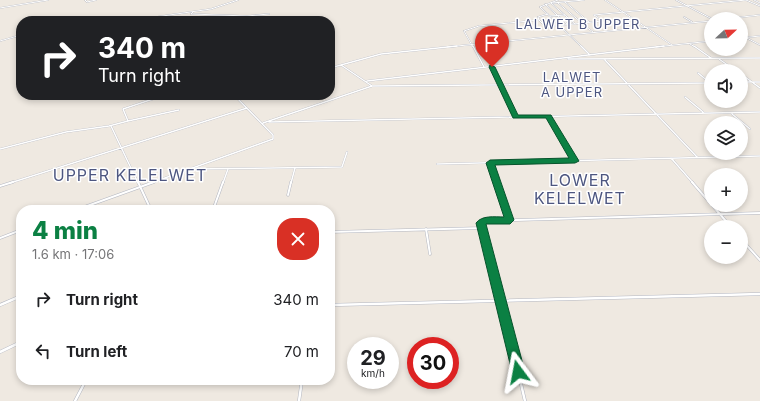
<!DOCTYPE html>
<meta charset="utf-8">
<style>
body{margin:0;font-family:Inter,sans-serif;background:#f6f6f6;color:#202124;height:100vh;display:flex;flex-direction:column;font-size:15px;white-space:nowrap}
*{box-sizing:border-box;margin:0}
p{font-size:13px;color:#757577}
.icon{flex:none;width:22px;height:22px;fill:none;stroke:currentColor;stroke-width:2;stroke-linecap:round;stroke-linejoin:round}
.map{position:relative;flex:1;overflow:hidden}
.sheet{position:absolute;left:16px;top:205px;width:319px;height:180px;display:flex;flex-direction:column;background:#fff;border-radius:16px;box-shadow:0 2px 6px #0003}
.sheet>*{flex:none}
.top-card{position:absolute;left:16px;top:16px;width:319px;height:84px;border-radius:16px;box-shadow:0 2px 6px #0003;background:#202124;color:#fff;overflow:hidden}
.needle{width:26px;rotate:68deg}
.tools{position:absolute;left:704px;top:12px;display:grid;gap:8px}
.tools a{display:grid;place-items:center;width:44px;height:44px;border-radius:50%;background:#fff;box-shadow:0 2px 6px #0003;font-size:20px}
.speed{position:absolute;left:347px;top:337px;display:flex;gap:8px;font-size:20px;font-weight:700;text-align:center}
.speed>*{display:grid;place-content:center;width:52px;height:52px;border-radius:50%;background:#fff;box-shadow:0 2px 6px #0003;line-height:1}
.speed small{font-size:10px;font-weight:400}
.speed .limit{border:6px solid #d22;background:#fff;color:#111}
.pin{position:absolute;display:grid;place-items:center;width:34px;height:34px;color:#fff;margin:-41px -17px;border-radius:50% 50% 50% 0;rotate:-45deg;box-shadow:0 0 4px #0007}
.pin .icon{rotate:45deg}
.me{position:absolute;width:44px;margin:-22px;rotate:347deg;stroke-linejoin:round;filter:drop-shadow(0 0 3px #0008)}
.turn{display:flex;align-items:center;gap:14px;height:84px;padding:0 16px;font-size:18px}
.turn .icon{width:52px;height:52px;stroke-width:2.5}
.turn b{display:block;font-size:28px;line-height:34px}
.round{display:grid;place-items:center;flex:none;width:42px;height:42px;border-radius:16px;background:#f6f6f6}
.overview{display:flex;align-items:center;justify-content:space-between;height:68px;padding:0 16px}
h1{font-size:24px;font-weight:800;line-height:30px;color:#0b8043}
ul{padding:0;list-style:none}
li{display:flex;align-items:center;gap:12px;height:52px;padding:0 16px}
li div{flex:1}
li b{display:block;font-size:15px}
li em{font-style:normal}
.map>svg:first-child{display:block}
</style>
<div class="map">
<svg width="760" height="401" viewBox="0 0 760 401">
<rect width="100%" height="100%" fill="#efe9e1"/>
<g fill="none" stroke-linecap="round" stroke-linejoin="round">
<defs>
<path id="minor-far3" d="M85,0l2,2 9,-2
M558,0l-18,7 42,40
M605,0l67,45
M676,0l36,19
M746,0l14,6
M754,0l6,3
M565,2l24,20
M551,3l24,21
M553,3l31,-3
M558,3l24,20
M545,4l23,21
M0,8l48,-8
M193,12l-2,2 56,2 22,-2
M594,15l152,-15
M594,15l9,6
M550,16l15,-1
M684,17l8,5
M725,19l35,-4
M539,20l7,7 56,-6
M539,20l-1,-3 10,-3
M128,21l83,-12 27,-9
M582,24l11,8
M741,35l19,10
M741,38l19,-2
M0,41l21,-6
M690,44l5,3
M447,47l264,-26
M473,47l-9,-16 15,-5 60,-6
M656,47l55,-6"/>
<path id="minor-far2" d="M473,46l11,21
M581,46l9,9
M694,46l17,12
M568,59l192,-1
M604,59l93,98
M719,59l17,12
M492,67l23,49
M330,68l51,-14 76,-8
M698,73l11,9
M741,74l19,14
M367,81l297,-35
M741,82h19
M372,86l339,-3
M165,95l-42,14 5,12 51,-11
M685,97l18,15
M732,114l18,15
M549,116l26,45
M269,122l491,-10
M263,123l109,-37 -31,-21
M111,126l27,57
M0,149l66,-17 43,-6 19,-5
M671,158l22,25
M490,163l7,20
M437,164l323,-8
M192,169l150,-2 5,-15
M10,183l237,-75
M151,183l122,-44v-4l-37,-38 6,-2
M223,183l5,-14
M291,183l4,-15"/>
<path id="minor-far1" d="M138,182l13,28
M497,182l13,38
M692,182l19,22
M0,186l13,-4
M288,195l3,-13
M712,205l19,22
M76,210l78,-28
M213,210l10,-28
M426,229l4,25
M330,232l152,-4
M0,238l21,-8
M741,239l19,21
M496,279l-14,-58 278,-8"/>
<path id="minor" d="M496,278l29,123
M0,305l21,-9
M330,305l430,-11
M0,352l21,-10
M75,401l11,-21
M299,401l3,-21"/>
</defs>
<!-- minor-far3 casing -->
<use href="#minor-far3" stroke="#b4b7c1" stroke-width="1.5"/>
<!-- minor-far2 casing -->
<use href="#minor-far2" stroke="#b4b7c1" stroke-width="2"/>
<!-- minor-far1 casing -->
<use href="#minor-far1" stroke="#b4b7c1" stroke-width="3"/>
<!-- minor casing -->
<use href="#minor" stroke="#b4b7c1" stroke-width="3.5"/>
<!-- minor-far3 -->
<use href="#minor-far3" stroke="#fff" stroke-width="1"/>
<!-- minor-far2 -->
<use href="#minor-far2" stroke="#fff" stroke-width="1.5"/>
<!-- minor-far1 -->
<use href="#minor-far1" stroke="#fff" stroke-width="2"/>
<!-- minor -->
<use href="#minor" stroke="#fff" stroke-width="2.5"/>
</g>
<!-- route -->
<path fill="#0b8043" stroke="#07532c" d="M490,65l5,2 23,48h33l28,46 -4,2 -80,2 19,55 -4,4h-24l39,148 -2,5 -5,1 -4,-1 -2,-5 -36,-149c6,-8 18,-6 28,-6l-18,-54 4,-3 79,-2 -23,-40h-33l-24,-51z"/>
<g text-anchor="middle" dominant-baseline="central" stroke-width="3" stroke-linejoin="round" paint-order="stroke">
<!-- far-quarter labels -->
<g font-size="13" letter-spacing="1" fill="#4d5680" stroke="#fff">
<text x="578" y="24">LALWET B UPPER</text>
<text x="572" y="77">LALWET<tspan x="572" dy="15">A UPPER</tspan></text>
</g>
<!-- quarter labels -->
<g font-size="16" letter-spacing="1" fill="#4d5680" stroke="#fff">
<text x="130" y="175">UPPER KELELWET</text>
<text x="580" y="180">LOWER<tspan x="580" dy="18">KELELWET</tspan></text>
</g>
</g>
</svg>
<div class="tools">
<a><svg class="needle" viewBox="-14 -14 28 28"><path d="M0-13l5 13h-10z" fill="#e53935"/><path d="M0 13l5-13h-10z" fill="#757577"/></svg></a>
<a><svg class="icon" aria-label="sound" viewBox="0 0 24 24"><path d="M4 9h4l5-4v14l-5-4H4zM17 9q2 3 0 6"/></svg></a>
<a><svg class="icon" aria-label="layers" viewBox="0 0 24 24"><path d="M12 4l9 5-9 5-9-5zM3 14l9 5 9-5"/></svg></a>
<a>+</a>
<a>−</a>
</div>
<div class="speed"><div>29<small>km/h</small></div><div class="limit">30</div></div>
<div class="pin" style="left:492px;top:67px;background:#d93025"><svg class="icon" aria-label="arrive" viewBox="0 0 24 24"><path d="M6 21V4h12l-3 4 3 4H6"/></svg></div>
<svg class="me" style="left:518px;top:372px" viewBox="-20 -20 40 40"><path d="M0-17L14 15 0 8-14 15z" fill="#0b8043" stroke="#fff" stroke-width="4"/></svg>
<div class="top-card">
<div class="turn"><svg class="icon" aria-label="right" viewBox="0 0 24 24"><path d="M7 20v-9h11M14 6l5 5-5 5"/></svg><div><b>340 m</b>Turn right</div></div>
</div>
<section class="sheet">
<div class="overview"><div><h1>4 min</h1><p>1.6 km · 17:06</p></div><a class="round" style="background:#d93025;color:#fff"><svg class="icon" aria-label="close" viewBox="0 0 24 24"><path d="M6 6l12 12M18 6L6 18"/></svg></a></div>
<ul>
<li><svg class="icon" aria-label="right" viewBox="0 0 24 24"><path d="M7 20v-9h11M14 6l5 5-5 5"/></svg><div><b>Turn right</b></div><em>340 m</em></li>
<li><svg class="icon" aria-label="left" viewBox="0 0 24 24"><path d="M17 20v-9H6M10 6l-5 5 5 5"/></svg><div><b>Turn left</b></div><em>70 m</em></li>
</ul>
</section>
</div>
